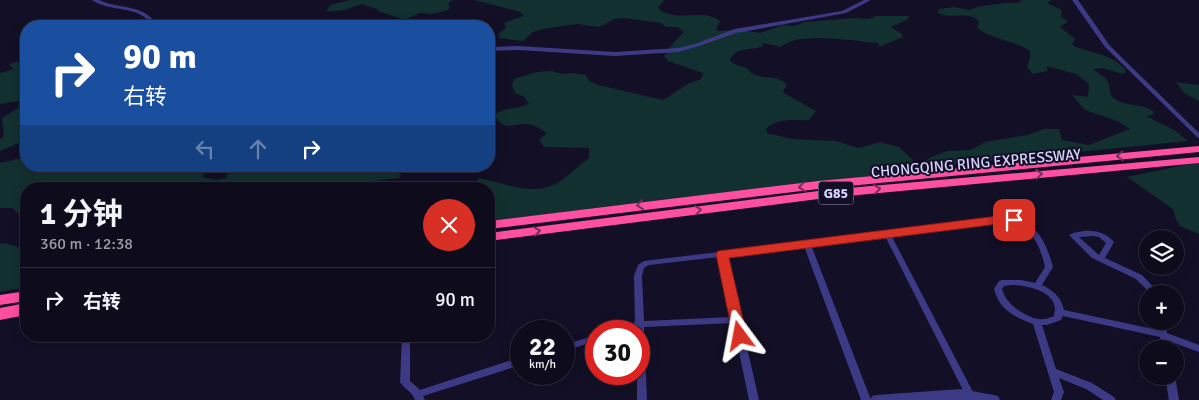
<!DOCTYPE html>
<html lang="zh">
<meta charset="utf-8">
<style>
body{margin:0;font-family:Signika,"Noto Sans SC",sans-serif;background:#171425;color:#f1f3f6;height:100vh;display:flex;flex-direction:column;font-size:19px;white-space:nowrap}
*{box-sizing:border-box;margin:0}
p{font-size:16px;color:#9b9ba3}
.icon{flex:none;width:28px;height:28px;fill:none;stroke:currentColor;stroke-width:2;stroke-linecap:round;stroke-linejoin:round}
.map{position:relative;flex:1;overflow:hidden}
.side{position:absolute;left:20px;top:182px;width:475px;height:160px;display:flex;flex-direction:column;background:#0e0b1c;border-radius:20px;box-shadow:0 2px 12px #0003,0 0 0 1px #2e2b3b}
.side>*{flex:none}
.banner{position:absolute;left:20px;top:20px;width:475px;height:152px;border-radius:20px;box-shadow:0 2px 12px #0003,0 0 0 1px #2e2b3b;background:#1a4fa0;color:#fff;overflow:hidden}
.buttons{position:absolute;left:1139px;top:230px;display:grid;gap:10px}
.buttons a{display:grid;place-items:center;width:45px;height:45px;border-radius:50%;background:#0e0b1c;box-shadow:0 2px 12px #0003,0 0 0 1px #2e2b3b;font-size:25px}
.speed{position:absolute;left:510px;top:320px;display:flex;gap:10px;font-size:25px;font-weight:700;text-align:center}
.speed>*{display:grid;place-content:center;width:65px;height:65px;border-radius:50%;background:#0e0b1c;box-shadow:0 2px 12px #0003,0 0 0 1px #2e2b3b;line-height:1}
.speed small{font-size:12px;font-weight:400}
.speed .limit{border:8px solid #d22;background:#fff;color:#111}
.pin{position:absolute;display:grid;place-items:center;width:42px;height:42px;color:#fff;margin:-21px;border-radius:10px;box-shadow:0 2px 8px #0006}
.me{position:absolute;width:55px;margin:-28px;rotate:347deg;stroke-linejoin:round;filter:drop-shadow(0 0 4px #0008)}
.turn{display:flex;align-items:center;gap:18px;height:105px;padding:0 20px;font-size:22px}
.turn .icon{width:65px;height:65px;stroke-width:2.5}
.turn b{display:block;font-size:35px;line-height:42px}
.lanes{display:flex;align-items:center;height:48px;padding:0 20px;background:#0003;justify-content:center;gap:25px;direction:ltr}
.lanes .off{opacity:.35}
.round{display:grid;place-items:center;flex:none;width:52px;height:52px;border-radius:26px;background:#171425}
.summary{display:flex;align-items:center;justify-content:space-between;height:85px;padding:0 20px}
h1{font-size:30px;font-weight:700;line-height:38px}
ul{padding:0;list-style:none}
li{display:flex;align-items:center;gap:15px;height:65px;padding:0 20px;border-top:1px solid #2e2b3b}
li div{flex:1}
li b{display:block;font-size:19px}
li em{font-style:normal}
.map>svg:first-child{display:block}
</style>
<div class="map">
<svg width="1199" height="400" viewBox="0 0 1199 400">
<rect width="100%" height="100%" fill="#130f26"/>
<!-- green -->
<path fill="#12302f" d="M350,0h103l-5,3 2,4 -2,3 -16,4 -12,-1 -15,7 -27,-9 -1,-2 -15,-5 -18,6 -18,2 4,-7z
M474,0h190l-6,8c16,16 45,-1 62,13l-4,8 2,2 23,-1 19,3 23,-8 11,1 10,-4 49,-4 15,1 9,-3h32l-2,4 -16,7 11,7 1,3 -27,11 3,-2 -1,-3c-26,-2 -61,-9 -86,-2 -5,1 -9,5 -14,7l1,-2 -17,-3 1,3c-11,5 -27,0 -33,14 5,7 11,5 18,9 2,2 3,4 5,5 11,6 25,0 34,11l-4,6 1,2 32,18 -7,9c-16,1 -31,-3 -43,9l1,4 25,6 43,2 24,7 21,-6 19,5 14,13 -3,12 -421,49v-32h-13l2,-11c26,4 51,19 77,6 12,-6 23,-18 34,-26v-10l-45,-1 -5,-7 8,-7c-6,-4 -14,-9 -22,-9 -16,0 -19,8 -31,-9 10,-8 22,-5 35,-11l-5,-7 -9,-4 -3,-7 2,-7 23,-7 14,-1 11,3 11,-1 13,2 3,6 9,4 65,15 25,-16 13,-5 2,-6 -35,-12 -4,-5 10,-14 10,-10 -7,-5h-11l-5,-4 -37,-5 -9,1 -16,8 -22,-3 -34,5 -10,3 -10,9 -24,-3v-5l7,-5 -2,-5 19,-7 -2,-4z
M1022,0h30l-4,2 1,2 13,6 -1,7 7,4 -8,6 15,12 -3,6c18,9 39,8 53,24l1,3 -3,2 -21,-6 -9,1c4,4 10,6 13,10 6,7 1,15 9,20 12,8 28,4 39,13l-2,3 -6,1 28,14 14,11 -260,26 -2,-6 3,-3 18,-7 24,-1 14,-8 43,-7 16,-6h15l3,11 27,5 41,-16 -13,-8 -32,-11 -13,-15 16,2 1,-13 -13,-10 -30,-8 2,5 -15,3 -6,-7 3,-8v-8c-12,-9 -48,-15 -53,-24l2,-5c-10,-12 -27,-2 -41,-9v-2l1,-2 15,-2 16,3c6,-4 39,-8 48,-7z
M26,61v79l-26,11v-12l4,-3 -2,-18 24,-15 -1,-3 -25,4v-31l14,-4 -5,-4 2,-2z
M1176,82l23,3v16l-15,-8z
M26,157v9h182l-4,6 -1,5 13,3 10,-2 3,-9 3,-3c13,0 25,7 37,0h124l-1,2 9,7 -2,3 -35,4 -14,7h-324v31l-14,-12h-12v-45z
M1199,162v72l-19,-8 -4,-7 -3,-10 -46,-32z
M5,243l13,4 8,6v34l-26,5v-48z"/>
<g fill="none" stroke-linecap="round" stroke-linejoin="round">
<!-- minor -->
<path fill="#3d3a85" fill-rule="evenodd" d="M1105,45h4l90,88v5l-2,-1 -92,-90z
M1008,217c27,1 39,27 45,50l-11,18c11,5 19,12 22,25l94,20 -1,-9h8l2,12 32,12v7l-30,-11 1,8h-8l-2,-12 -97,-21 -2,4 -14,5h-5l14,44 36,14 22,14 2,3h-13l-17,-11 -27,-11 5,14 -3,8h-10l3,-8 -21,-68c-19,-8 -33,-13 -39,-35l5,-8 3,-1h19l14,3 10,-16c-4,-18 -12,-39 -31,-44 -5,-2 -11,-1 -16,-1l-107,13 82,157 2,3 -2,3 -3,1 -3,-1 -82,-162 -74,9 60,155h-10l-57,-154 -78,10 33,144h-10l-16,-77 -89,4 3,73h-10v-26h2v-43h-4v-3l-8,3h-14l1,-2 21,-7 -1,-46 4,-11 6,-4zM719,257l13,60 -88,4 -2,-45 2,-8 5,-3zM1011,285c14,0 42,5 44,23 0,1 -1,7 -1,8 -5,2 -10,4 -16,3 -15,-3 -32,-15 -36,-30l2,-3z
M1084,231c12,-1 22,2 30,11l-9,16 37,17 18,19h-9l-15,-15 -44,-21 -23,-23 4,-2zM1093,236l6,1 7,6 -7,12 -20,-18z
M596,335v6l-32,10v-6z
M402,336h8v45l10,9 101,-33v8l-98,31 2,4h-10c-2,-8 -11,-11 -15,-18z
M1165,376h10l4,24h-10z"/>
<!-- tertiary -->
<path fill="#3d3a85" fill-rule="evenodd" d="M92,0h7c21,10 45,3 59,26h-6c-12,-22 -42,-13 -60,-26z
M864,0h7l-25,13 -110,20 -37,13 -21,6 -63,4 -97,-6 -29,1v-4l29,-1 97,6 63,-4 17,-4 40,-15 107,-18z
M1072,0h6l32,46 -1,1h-4z
M961,389l33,6 4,1 2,4h-130l2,-4 4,-1z"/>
<!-- motorway -->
<path fill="#ff4fa3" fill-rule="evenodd" d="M1199,146v6l-381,37 -329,40v-8l329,-40z
M1199,157v6l-373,35 -337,43v-8l337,-43z
M26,291v10l-26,4v-10z
M26,303v12l-26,5v-12z"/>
</g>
<!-- one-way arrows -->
<defs><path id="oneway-chevron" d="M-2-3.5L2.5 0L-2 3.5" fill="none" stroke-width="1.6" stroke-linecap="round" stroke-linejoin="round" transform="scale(1.25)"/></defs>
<g stroke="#7d2c5e">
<use href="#oneway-chevron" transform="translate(1120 156) rotate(175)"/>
<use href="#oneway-chevron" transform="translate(1039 174) rotate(-5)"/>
<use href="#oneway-chevron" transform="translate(802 187) rotate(174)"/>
<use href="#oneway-chevron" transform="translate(877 189) rotate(-6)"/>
<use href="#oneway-chevron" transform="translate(640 205) rotate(173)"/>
<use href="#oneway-chevron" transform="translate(698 210) rotate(-7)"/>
<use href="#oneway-chevron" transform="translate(537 231) rotate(-8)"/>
</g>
<!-- route -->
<path fill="#d93025" stroke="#8d1f18" d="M998,216l16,1 6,3 -6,4h-16l-269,34 18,78 -2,4 -5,1 -5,-1 -2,-4 -17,-82 2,-3z"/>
<g text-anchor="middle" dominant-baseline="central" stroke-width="4" stroke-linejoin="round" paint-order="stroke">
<!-- shield labels -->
<rect fill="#130f26" stroke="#9e99be" stroke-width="1" x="818.5" y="181.5" width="35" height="23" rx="4"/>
<g font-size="14" font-weight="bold" fill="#d9d4ff">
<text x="836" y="193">G85</text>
</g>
<!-- street labels -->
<g font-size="15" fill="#d9d4ff" stroke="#130f26">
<text transform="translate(976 163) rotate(-5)">CHONGQING RING EXPRESSWAY</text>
</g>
</g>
</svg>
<div class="buttons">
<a><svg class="icon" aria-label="layers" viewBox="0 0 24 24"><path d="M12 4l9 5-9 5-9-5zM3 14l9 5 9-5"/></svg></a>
<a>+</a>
<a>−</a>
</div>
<div class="speed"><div>22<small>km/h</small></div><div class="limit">30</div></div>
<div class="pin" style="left:1014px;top:220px;background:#d93025"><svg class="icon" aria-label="arrive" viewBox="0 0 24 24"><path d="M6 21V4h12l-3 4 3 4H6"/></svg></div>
<svg class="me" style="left:740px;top:336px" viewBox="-20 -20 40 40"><path d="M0-17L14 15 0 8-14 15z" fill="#d93025" stroke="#fff" stroke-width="4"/></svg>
<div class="banner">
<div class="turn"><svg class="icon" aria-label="right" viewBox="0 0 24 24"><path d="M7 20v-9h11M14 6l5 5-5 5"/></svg><div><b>90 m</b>右转</div></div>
<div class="lanes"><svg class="icon off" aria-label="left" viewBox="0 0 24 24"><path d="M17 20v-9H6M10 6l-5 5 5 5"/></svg><svg class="icon off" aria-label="ahead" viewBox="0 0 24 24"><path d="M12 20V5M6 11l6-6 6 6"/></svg><svg class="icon" aria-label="right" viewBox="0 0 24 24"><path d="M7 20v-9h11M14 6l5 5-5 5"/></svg></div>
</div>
<section class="side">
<div class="summary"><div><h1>1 分钟</h1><p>360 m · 12:38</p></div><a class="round" style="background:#d93025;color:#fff"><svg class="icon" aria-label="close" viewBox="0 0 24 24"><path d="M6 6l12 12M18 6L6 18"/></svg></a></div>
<ul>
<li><svg class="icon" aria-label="right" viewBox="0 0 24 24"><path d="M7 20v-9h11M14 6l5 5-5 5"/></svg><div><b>右转</b></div><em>90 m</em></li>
</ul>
</section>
</div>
